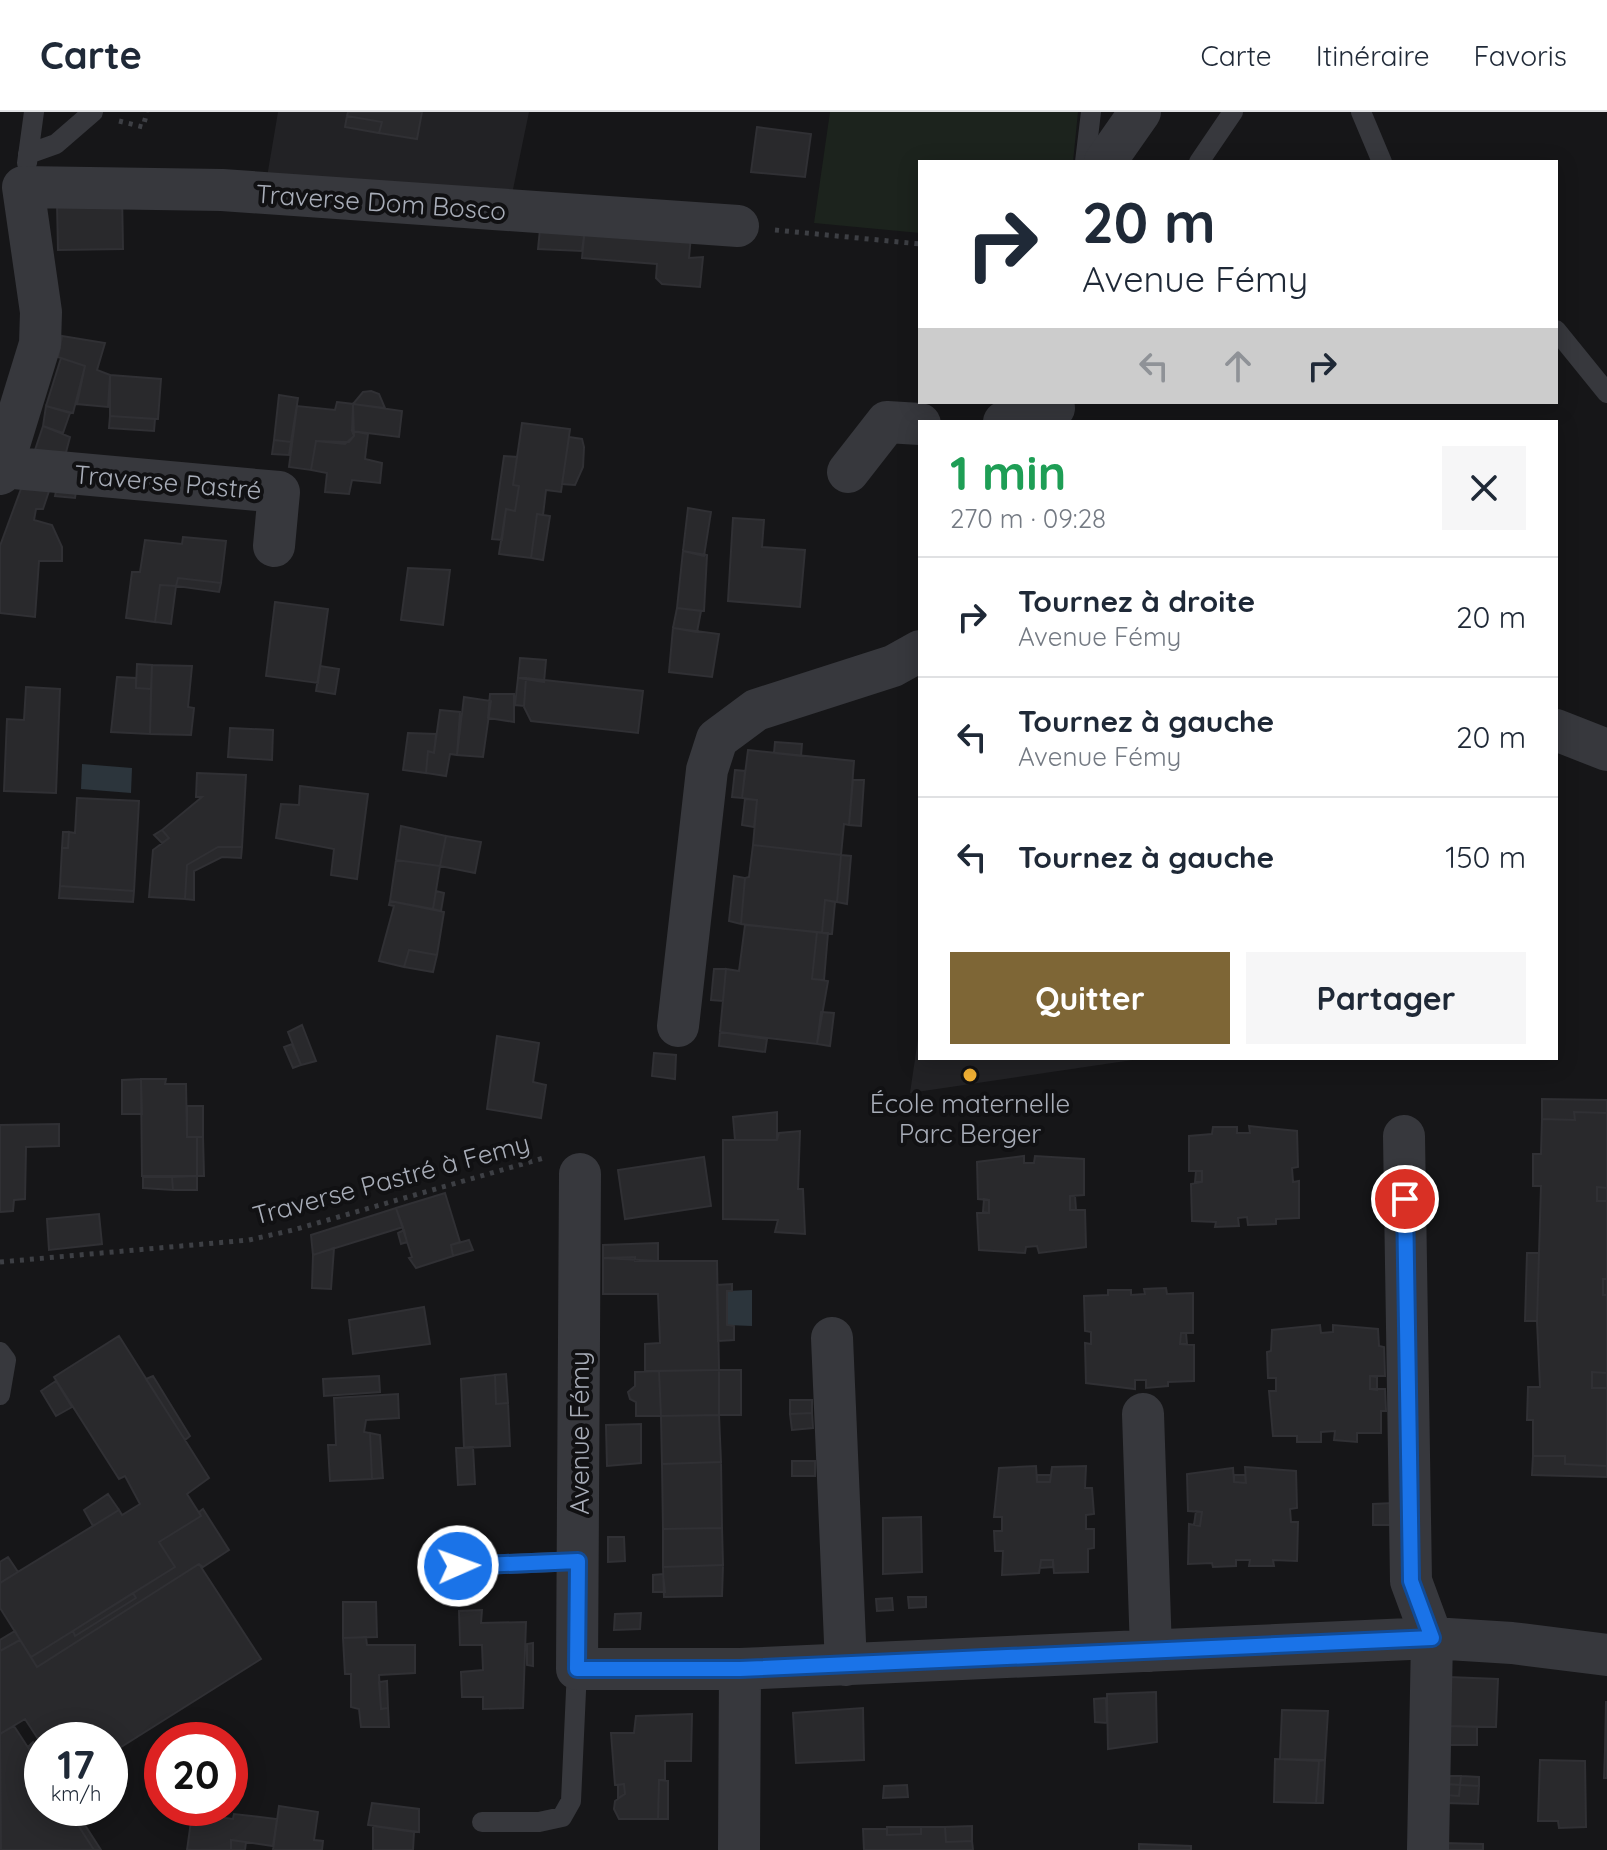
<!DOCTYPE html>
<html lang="fr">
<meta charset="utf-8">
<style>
body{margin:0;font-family:Quicksand,sans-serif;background:#f6f6f7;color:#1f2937;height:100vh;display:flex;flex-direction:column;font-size:30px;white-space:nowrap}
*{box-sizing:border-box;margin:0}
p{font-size:26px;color:#747a83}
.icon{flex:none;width:44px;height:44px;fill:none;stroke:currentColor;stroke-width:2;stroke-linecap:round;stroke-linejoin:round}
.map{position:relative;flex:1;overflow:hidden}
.panel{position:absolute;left:918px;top:308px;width:640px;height:640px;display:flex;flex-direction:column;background:#fff;border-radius:0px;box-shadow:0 4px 20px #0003}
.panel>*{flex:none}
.top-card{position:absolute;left:918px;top:48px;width:640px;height:244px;border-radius:0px;box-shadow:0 4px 20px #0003;background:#fff;color:#1f2937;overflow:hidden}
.speed{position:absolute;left:24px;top:1610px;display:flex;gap:16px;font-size:40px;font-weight:700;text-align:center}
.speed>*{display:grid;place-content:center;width:104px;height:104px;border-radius:50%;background:#fff;box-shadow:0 4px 20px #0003;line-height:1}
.speed small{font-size:20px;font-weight:400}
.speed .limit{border:12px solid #d22;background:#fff;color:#111}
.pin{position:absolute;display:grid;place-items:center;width:68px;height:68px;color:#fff;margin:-34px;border:4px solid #fff;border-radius:50%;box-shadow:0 2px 8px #0007}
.me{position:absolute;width:88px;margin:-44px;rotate:88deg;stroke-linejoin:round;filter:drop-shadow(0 0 6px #0008)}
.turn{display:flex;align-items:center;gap:28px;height:168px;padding:0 32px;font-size:36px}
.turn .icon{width:104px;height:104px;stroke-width:2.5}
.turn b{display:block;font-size:56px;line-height:68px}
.lanes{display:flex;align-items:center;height:76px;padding:0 32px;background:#0003;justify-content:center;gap:40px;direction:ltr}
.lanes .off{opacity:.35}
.round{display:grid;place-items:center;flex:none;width:84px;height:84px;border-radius:0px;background:#f6f6f7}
.head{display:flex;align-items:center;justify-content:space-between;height:136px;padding:0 32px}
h1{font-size:48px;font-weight:700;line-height:60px;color:#1e9e55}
.cta{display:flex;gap:16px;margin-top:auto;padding:16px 32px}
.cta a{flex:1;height:92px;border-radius:0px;background:#7e6636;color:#fff;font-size:32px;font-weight:700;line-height:92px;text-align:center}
.cta a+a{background:#f6f6f7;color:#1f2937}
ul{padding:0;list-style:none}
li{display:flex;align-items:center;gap:24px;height:120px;padding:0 32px;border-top:2px solid #e0e1e3}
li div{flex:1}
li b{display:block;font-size:30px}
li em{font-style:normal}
header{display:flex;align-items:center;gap:48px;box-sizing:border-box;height:112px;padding:0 40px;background:#fff;border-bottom:2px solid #e0e1e3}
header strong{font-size:38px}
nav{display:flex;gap:44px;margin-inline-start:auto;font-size:28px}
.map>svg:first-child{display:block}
</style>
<header>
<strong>Carte</strong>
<nav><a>Carte</a><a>Itinéraire</a><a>Favoris</a></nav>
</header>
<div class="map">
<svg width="1607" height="1738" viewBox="0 0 1607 1738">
<rect width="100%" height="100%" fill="#161618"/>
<!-- built -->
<path fill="#222225" d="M278,0h251l-18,87 -245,-16z
M920,913v33h226l-236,35z"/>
<!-- green -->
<path fill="#1c231d" d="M830,0h248l-5,50h-153v71l-106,-10z"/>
<!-- water -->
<path fill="#2c353c" d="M82,652l50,4 -1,25 -50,-4z
M752,1178v36l-25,-1v-34z"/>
<!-- building -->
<path fill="#29292c" stroke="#303034" stroke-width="2" d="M348,0h74l-5,27 -38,-6 3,-11 -35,-6z
M347,4l35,6 -3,11 -34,-6z
M757,15l54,7 -6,43 -54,-5z
M122,82l1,55 -65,1 -1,-47z
M541,108l44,8 -3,23 -44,-2z
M585,116l106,7 -2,23 14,-1 -3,30 -38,-3 -6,-6 1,-14 -75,-6z
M62,224l43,7 -8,27 13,5 -2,32 -31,-3 8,-38 -27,-9z
M61,246l24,8 -12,47 -27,-7z
M110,263l51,4 -3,40 -48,-3z
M371,279l8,3 6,14 -32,-4 10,-12z
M279,283l19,3 -7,44 -17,-2z
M337,290l16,2 1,32 -5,6 -33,-1 -5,29 -22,-3 8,-61 38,4z
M353,292l49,7 -3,26 -47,-6z
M46,294l24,7 -7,20 -20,-7z
M110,304l45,3 -1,12 -45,-3z
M522,311l48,6 -9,63 -15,-2 -3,25 -6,-1 -6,44 -32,-4 7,-45 9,2 4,-25 -6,-1z
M43,314l27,11 -6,23 -31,-4z
M352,319l16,3 -3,25 17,4 -2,20 -28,-3 -3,14 -24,-2 2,-19 -16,-3 5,-29 29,3 9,-8z
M569,325l13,2 2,8 -1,20 -8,18 -13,-1z
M274,328l17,2 -2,13 -17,-1z
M504,344l13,1 -4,28 6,1 -4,25 -9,-2 -4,31 -10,-1z
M25,366l27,4 -9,27h-7l-2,11 18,5 10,22v14h-23l-4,56 -35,-4v-67z
M58,370l19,3 -2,13 -20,-2z
M688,396l23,4 -7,44 -21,-5z
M537,402l13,2 -7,44 -12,-2z
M733,406l31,2 -2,27 43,3 -5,57 -72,-6z
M183,425l43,4 -5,42 -43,-5 -2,8 -16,-1 -5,37 -29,-4 6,-46h8l5,-32 37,4z
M683,439l24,4 -3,56 -27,-3z
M408,456l42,2 -7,55 -42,-5z
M178,466l43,5 -2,9 -43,-6z
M160,473l16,1 -5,38 -16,-2z
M275,490l53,7 -10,74 -52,-7z
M677,496l24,3 -4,21 -24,-4z
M673,516l46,6 -7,43 -43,-5z
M520,546l26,2 -2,22 -26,-4z
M137,552l15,1 -1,24 -15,-1z
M152,553l40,1 -4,41 6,1 -3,27 -41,-1z
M320,554l19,3 -4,25 -19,-3z
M117,565l19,1v10l15,1 -1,45 -39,-2z
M518,566h8l-2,28 -9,-1z
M526,566l117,13 -5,42 -107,-12 -7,-14z
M26,575l34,2 -4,104 -52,-2 3,-72 17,1z
M490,582h24v28l-26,-4z
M464,585l27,4 -8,56 -26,-2z
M440,598l20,2 -3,43 -7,-1 -4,22 -20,-3 2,-22 6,2z
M230,616l43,2 -1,30 -44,-3z
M408,621l28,1 -2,19 -6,-2 -2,22 -23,-3z
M775,630l27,2 -1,12 -27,-3z
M748,638l106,11 -5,64 -5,-1 -3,31 -88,-10 4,-45 -15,-2z
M735,658l10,1 -3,27 -10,-1z
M197,661l49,2 -4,72h-24l-31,18 -2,34 -36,-2 4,-47 16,-12 -7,-8 40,-33h-6z
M853,668h11l-3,46 -12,-1z
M300,674l68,8 -11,85 -26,-4 3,-26 -58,-11 5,-34 18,1z
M77,686l62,3 -5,90 -74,-5 2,-38h6l1,-16 6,1z
M745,687l12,1 -3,27 -12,-2z
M401,714l45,10 -6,30 -44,-6z
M162,718l7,8 -7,5 -8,-8z
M63,720h6l-1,16h-6z
M446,724l35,6 -6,31 -35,-7z
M753,733l88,10 -4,47 -12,-2 -3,33 -81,-9 4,-46 4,-1z
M218,735h24l-1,11 -19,-1 -28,14v29l-9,-1 2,-34z
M841,743l10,1 -4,48 -10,-2z
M396,748l44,6 -7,43 -43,-8z
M734,764l11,2 -4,46 -12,-3z
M60,774l74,5 -1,11 -74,-4z
M436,779l8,2 -3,18 -8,-2z
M825,788l10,2 -3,32 -10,-1z
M390,789l54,11 -7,43 -28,-5 -5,17 -25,-6 15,-55 -5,-1z
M745,813l72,7 -5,47 16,2 -11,63 -97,-12 6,-63 13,2z
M817,820l11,1 -4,47 -12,-1z
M409,838l28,5 -4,17 -29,-5z
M714,857h12l-3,32 -12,-1z
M821,900l13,1 -4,33 -13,-2z
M302,913l14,36 -15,4 -13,-33z
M720,920l47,7 -2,13 -46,-6z
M497,924l42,7 -6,39 13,3 -5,33 -54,-9z
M292,932l9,21 -8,3 -9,-21z
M654,941l22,2 -1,24 -23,-3z
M141,967h25l-1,5h21l1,53h10v39h-55z
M141,967l1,35h-20v-34z
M1542,987l65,1v13l-33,-1 1,8 -33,-1z
M187,994h16v31h-16z
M777,1000v28h-42l-2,-23z
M1574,1000l33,1v75l-10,-1v14h10v78h-4v16h4v78l-15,-1v16h15v78l-42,-2v-8h-32v-36h-6l1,-33h12l-3,-66 4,-135h-8v-32h8l1,-35 33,1z
M59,1012v22l-33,1 -1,52 -11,1 -1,11 -13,1v-87z
M1249,1014l48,5 1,36 -6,1 1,14 6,-1v37l-23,1v5l-28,1 -1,-8 -9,1 1,8 -24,1 1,-5 -24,-1 -1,-37 11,-2v-11h-13v-35l23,-2 1,-7h24v6h13z
M800,1019l-2,58h5l2,45 -30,-2 3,-12 -55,-1v-79h54l2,-7z
M197,1025h6l1,39h-7z
M1024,1044v7h10l1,-7 49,3v36l-14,1v14h15l1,37 -47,6 -2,-7 -11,1 -1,6 -46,-3 -2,-37h12v-13l-11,-1 -1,-37z
M704,1045l7,49 -86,13 -7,-49z
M1196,1059h6v11h-7z
M197,1064v14h-24l-1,-13z
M143,1065h29l1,13 -30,-2z
M1597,1075l10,1v13h-10z
M445,1081l15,49 -9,3 2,11 -37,12 -7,-10 3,-1 -16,-49z
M1070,1084h5l1,14h-6z
M984,1087l5,1v13l-6,-1z
M396,1096l7,19 -90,28 -2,-20z
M99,1102l3,30 -53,6 -2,-31z
M404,1118l3,12 -6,2 -3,-11z
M469,1128l4,10 -20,6 -2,-11z
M658,1131v18l-55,-3v-13z
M334,1136l-3,41 -19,-1 1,-33z
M1527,1141h12l-2,68h-12z
M635,1145v4h82l2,109 -74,1v-27l15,-1 -2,-49h-55v-36z
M1603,1167h4v16h-4z
M732,1172v7h-5v34l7,1v14l-16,1 -1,-56z
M1166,1176l1,6 26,-1v40h-12l-1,11 14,1v36l-26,1v4l-22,2v-8h-11v9l-49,-6 -1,-40 6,1v-12l-6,-1 -1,-35 24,-1v-5h23v5l14,-1 -1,-5z
M424,1195l6,37 -77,10 -4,-34z
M1320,1213l1,8 12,-1v-7l45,4 1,17 5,1 1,29h-15v13h15l1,22h-5v22h-24v9l-23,-2 1,-9 -14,1v10h-24v-6h-24l-4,-45h7v-13h-8l-1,-26 4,-1 1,-21z
M1181,1221h5l1,11h-7z
M119,1224l90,142 -22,16 14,22 -42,26 16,25 -144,90 -31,-49v-25l119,-73 3,5 18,-11 -15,-28 -6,3 -65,-102z
M719,1258v45l-58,1 -2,-45z
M719,1258h22v45h-22z
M659,1259l2,45h-25v-14l-6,-3 -2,-7 7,-6v-14z
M1592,1260l15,1v15h-15z
M506,1262l2,29 -12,1 -1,-29z
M495,1263l1,29 12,-1 2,43 -46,2 -3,-69z
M153,1264l37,60 -5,4 -39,-61z
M379,1264l1,16 -56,4 -1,-17z
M1370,1264l7,1v13l-7,-1z
M56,1269l16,26 -16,9 -15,-25z
M398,1282l1,24 -33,2 -2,12 6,1 2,46 -42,2 -2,-36h8l-2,-47z
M790,1288h22v13l-22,1z
M812,1301l1,15 -21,2 -2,-16z
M719,1303l2,47 -59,2 -1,-48z
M641,1312v39l-34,3 -1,-41z
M370,1321l10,2 3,43 -11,1z
M473,1335l2,37 -17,1 -2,-37z
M1533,1344h32v8l42,2v11l-75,-2z
M792,1349h23v15h-23z
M721,1350l1,66 -59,1 -1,-65z
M1036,1354l1,16h13l2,-15 34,-1 -1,22h7l2,26 -8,1v14h8v19l-6,1v23l-34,1 -1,-13h-12l-2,13 -37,2 1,-24h-8l-1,-20h8v-14h-8l5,-49z
M1245,1355l51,4 1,37 -7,1 1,13h7l-1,39 -24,-1 1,6h-25l1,-6h-14v6l-23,1 -1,-4 -24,1 1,-40 11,2 2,-14 -14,-1 -1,-37 46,-6 1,14 12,1z
M1037,1363h14l-1,7h-13z
M1234,1363h11l1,8 -12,-1z
M108,1382l11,16 -26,16 -9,-16z
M1393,1391l1,22h-21v-21z
M203,1397l26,41 -26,17 -4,-3 -162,103 -6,-10 42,-26 2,5 61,-38 -3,-5 42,-26 -16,-25 42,-26 -2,-4z
M1196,1399l6,1 -2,14 -6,-1z
M921,1405l1,55 -39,2v-56z
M722,1416l1,37 -60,2v-38z
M608,1425h16l1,24 -17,1z
M8,1445l10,15 -18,11v-21z
M1041,1448h12v7l-13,1z
M199,1452l62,95 -151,95v-14h-68v5l-17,-26 -25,15v-83l20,-11 17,27z
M723,1453l-1,31 -58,1 -1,-30z
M663,1462l2,18h-12v-17z
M133,1481l3,5 -61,38 -2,-5z
M908,1485h18v10l-17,1z
M892,1486l1,12 -16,1 -1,-12z
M343,1490h33l1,35 -34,1z
M482,1498l-1,13 45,-1 -3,86 -40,1v-12h-21l-1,-25 22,-2 -1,-25h-22l-1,-34z
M641,1501l-1,16 -26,1 1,-16z
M15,1519l5,9 -20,11v-11z
M366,1525l1,8h48v28l-36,2 2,34 7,-1 1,19h-28l-2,-18 -8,-2v-33h-6l-2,-36z
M533,1531v23l-6,-1v-21z
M1448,1565l50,2 -2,48 -49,-1z
M387,1569l1,27 -7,1 -2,-27z
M1156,1580l1,50 -49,7 -1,-55z
M1106,1586l1,25 -12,-1 -1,-23z
M1606,1590h1v49h-2z
M863,1596l1,52 -68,3 -3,-50z
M1282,1598l46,1 -3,49 -45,-1z
M692,1602l-1,47h-26v19h-6l-1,39h-39l-5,-10 1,-8 10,-7 -1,-10 -9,1 -4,-52h23l2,-17z
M14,1614l28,43v39h25l27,42h-93l-1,-116z
M1447,1614l30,1v18h-31z
M33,1630l9,14v13l-14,-22z
M1605,1639h2v27h-3z
M1275,1647l44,2 -3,42 -42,-1z
M1325,1648l-2,43h-7l3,-42z
M1540,1648l45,1 1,66 -27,1 -1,-7h-20z
M1445,1664h16l-1,9 -15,-1z
M1461,1664l18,1v9l-19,-1z
M659,1668l9,1v38h-10z
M624,1672l1,10 -7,4v-13z
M1445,1672l15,1 -1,11 -14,-1z
M907,1673l1,12 -25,1 1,-12z
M1460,1673l19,1 -1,18 -33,-1v-8l14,1z
M372,1691l47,6v23l-51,-7z
M279,1694l39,6 -4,28 9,1 -1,9h-49z
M67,1696h7l27,42h-7z
M192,1702l41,5 1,-5 43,5 -4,27 -42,-6v10h-44z
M373,1714l41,6 -1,18h-40z
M972,1714v15l-26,1 -1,-15z
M887,1715h34v7l-34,1z
M921,1715h24l1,15 26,-1 1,9h-109l-1,-21h24v6l34,-1z
M231,1728l15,2 -1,8h-14z
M1444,1731l39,1v6h-39z
M1139,1732l52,2v4h-52z"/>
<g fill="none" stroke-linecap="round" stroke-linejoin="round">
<!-- path -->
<path stroke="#3d3f44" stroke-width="5" stroke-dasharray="4 6" stroke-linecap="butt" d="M119,9l24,6 4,-15
M775,118l145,14
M0,1150l249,-22 44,-10 254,-73"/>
<!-- service -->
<path stroke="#37383d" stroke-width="20" d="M1361,0l21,50
M28,42l28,-10 37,-32
M1085,50l6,-50
M1199,50l34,-50
M27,51l7,-51
M1556,218l51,63
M0,1240l6,8 -6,35
M458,1454l120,-5
M482,1710h57l23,-5 9,-16 6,-132"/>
<!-- minor -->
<path stroke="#37383d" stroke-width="42" d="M1105,50l35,-50
M1004,310l50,-14
M3,355l276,25 -5,54
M848,360l39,-50 33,2
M0,362l40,-130 1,-32 -18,-125 199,3 516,36
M1556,618l51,20
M678,914l29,-256 10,-31 39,-29 137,-44 27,-15
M1404,1024l7,445 21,57 -4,212
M580,1062l-3,495h163l692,-31 80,5 95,12
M832,1226l14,327
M1143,1302l8,237
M739,1738l1,-181"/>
</g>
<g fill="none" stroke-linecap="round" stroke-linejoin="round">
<defs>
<path id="route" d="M458,1454l120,-5 -1,108h163l692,-31 -21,-57 -6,-382"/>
</defs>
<!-- route casing -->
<use href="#route" stroke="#114b97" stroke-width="20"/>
<!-- route -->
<use href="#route" stroke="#1a73e8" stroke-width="14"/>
</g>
<!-- markers -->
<circle fill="#f2b134" stroke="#111113" stroke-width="3" cx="970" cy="963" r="8"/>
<g text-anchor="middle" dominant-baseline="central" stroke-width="8" stroke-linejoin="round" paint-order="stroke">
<!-- street labels -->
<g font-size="26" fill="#a8adb8" stroke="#111113">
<text transform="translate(381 90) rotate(4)">Traverse Dom Bosco</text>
<text transform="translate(168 370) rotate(5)">Traverse Pastré</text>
<text transform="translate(391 1067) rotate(-15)">Traverse Pastré à Femy</text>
<text transform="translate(579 1321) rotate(-90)">Avenue Fémy</text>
</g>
<!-- poi labels -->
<g font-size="26" fill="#a8adb8" stroke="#111113">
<text x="970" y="991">École maternelle<tspan x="970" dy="30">Parc Berger</tspan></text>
</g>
</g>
</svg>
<div class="speed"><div>17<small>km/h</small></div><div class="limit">20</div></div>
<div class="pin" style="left:1405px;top:1087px;background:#d93025"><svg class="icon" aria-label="arrive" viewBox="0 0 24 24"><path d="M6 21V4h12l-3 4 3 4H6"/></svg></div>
<svg class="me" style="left:458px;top:1454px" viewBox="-20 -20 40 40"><circle r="17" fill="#1a73e8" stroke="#fff" stroke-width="3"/><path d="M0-11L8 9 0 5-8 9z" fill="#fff"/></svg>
<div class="top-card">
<div class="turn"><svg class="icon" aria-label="right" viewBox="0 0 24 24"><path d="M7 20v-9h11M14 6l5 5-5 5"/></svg><div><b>20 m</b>Avenue Fémy</div></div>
<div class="lanes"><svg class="icon off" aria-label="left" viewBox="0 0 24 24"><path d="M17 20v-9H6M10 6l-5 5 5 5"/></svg><svg class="icon off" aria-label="ahead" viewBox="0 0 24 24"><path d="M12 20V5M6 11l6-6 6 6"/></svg><svg class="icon" aria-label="right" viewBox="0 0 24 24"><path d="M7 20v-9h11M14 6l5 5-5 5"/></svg></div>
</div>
<section class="panel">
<div class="head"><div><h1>1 min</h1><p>270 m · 09:28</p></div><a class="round"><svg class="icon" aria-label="close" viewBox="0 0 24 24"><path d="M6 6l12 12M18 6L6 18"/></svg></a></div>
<ul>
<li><svg class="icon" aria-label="right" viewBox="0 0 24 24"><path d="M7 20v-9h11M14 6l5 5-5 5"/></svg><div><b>Tournez à droite</b><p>Avenue Fémy</p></div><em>20 m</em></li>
<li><svg class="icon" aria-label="left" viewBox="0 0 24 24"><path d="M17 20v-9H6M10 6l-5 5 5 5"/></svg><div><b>Tournez à gauche</b><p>Avenue Fémy</p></div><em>20 m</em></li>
<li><svg class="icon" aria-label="left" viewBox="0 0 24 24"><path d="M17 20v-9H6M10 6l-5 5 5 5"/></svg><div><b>Tournez à gauche</b></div><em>150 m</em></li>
</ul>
<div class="cta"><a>Quitter</a><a>Partager</a></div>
</section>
</div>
